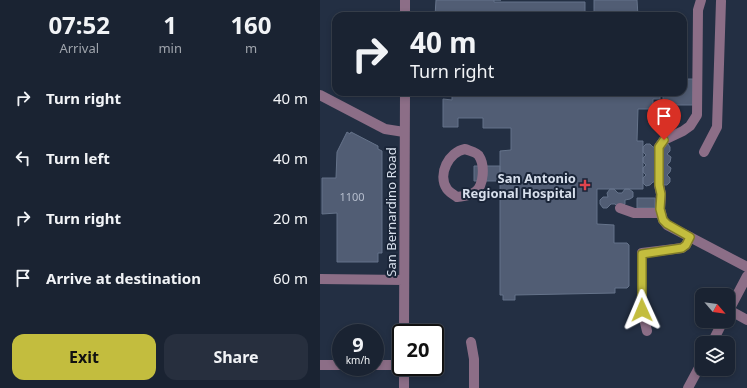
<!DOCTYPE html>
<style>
body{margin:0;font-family:"Noto Sans",sans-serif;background:#272f3e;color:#f1f3f6;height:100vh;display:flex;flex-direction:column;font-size:15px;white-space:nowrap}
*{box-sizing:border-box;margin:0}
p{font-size:13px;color:#9fa4ac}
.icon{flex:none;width:22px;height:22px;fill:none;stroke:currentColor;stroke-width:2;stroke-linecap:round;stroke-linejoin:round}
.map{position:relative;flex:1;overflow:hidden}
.drawer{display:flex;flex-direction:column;background:#1a2332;width:320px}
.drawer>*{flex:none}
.guide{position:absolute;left:12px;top:12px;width:355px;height:84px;border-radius:12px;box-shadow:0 2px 6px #0003,0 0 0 1px #38404d;background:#1a2332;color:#f1f3f6;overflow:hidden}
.needle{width:26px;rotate:118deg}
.buttons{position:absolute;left:375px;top:288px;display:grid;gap:8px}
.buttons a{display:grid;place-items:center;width:40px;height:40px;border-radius:8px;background:#1a2332;box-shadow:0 2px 6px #0003,0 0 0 1px #38404d;font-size:20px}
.speed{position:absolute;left:12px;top:324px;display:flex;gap:8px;font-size:20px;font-weight:700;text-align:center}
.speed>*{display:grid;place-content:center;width:52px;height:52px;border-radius:50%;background:#1a2332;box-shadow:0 2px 6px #0003,0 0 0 1px #38404d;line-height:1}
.speed small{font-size:10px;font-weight:400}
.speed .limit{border:2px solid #111;border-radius:6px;background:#fff;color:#111}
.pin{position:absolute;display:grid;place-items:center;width:34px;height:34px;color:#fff;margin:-41px -17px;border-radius:50% 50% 50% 0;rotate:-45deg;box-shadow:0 0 4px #0007}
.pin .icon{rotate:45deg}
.me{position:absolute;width:44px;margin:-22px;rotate:359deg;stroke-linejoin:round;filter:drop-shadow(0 0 3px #0008)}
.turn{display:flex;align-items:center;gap:14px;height:84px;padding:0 12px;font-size:18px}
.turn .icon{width:52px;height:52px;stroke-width:2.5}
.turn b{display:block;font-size:28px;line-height:34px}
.eta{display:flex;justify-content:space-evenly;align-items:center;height:68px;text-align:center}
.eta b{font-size:24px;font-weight:700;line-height:28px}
.action{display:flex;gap:8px;margin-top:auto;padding:8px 12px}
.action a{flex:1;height:46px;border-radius:12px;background:#c3bd3e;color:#111;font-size:16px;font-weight:700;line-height:46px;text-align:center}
.action a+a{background:#272f3e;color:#f1f3f6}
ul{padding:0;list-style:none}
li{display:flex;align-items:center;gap:12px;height:60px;padding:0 12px}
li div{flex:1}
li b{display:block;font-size:15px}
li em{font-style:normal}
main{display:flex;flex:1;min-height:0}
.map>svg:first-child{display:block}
</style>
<main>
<section class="drawer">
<div class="eta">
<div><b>07:52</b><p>Arrival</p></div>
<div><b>1</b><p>min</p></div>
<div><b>160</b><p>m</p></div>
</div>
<ul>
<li><svg class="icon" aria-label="right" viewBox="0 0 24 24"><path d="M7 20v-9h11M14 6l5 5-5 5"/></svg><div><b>Turn right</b></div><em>40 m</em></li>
<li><svg class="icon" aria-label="left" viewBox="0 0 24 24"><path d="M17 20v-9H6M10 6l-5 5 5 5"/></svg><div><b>Turn left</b></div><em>40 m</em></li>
<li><svg class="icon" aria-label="right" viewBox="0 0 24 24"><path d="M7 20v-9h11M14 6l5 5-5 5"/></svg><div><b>Turn right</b></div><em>20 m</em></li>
<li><svg class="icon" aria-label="arrive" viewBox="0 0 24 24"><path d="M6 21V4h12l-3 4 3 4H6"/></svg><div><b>Arrive at destination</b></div><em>60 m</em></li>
</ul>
<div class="action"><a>Exit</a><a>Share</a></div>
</section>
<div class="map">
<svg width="427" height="388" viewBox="0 0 427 388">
<rect width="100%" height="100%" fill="#232f43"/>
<!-- building -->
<path fill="#515d74" stroke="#65738a" d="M116,0h65h-7v2h91v14h-150z
M274,0h43l1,16h-44z
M50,14h10v2h-10z
M363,79h10v26h-30v-13h20z
M38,92h9l-2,4z
M132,92h208v7h-7v10h-15l-1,32h6v48h-46v35l17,1v18h13l2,2v41l-2,2h-12v5l-100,2v5h-12v-5h-3v-144l11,-1v-22h-28v-10h-25v9h-15v-28l9,1z
M27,132l3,2 1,-2 27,14v3l4,2v102h-4v9h-41v-49l-15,1v-36h14l1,-26z
M326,144h4l3,3h7l3,-3h5l2,3v4l-3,3 4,3 -1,5 -3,3 4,3 -1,4 -3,3 3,3v4l-3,3h-4l-3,-3h-7l-3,3 -4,1 -3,-3v-5l3,-3 -3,-3v-4l3,-3 -3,-3v-4l3,-3 -3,-3v-5z
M154,166h26v15h-26z
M290,189h4l4,4h4l3,-4h4l4,3v5l-3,2 -5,1v4l-3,3h-4l-3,-3h-4l-4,4h-4l-3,-4v-4l3,-3h5l-1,-4z
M317,198h18v10h-18z"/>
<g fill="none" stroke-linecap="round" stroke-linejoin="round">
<!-- minor -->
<path stroke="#8c6e87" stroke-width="10" d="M85,0v16
M381,0l-3,10 -1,105 -7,11 -7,5 -19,9 -5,7v38l2,9 -1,15 3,11 4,5 80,42
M0,95l65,34 19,3
M145,149c5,2 12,3 14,7 6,9 5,30 -4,36 -5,4 -12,4 -18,5 -3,-2 -8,-5 -10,-8 -10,-15 2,-37 18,-40z
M384,152l13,-25 4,-126
M300,208l14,5h27
M0,279l84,1
M409,310l18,10
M408,312l19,-36
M327,331l-5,-21v-57l40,-5 4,-3 4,-8
M84,333l1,-241
M151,342l3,17v29
M392,343l11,-22
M0,365h21
M55,365h26
M84,388v-21
M368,388l14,-26"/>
</g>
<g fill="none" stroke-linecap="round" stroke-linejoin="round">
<defs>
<path id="route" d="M322,310v-56l40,-6 4,-3 4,-8 -23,-13 -4,-4 -3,-11 1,-15 -2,-9v-38l5,-7"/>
</defs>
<!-- route casing -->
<use href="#route" stroke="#7f7b28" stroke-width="10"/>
<!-- route -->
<use href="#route" stroke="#c3bd3e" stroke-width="7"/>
</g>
<!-- markers -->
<path fill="#e0444e" stroke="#1a2538" stroke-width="1.5" d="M263 179h4v4h4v4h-4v4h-4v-4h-4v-4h4z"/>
<g text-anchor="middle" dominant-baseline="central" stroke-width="4" stroke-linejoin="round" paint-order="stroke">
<!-- number labels -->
<g font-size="11" fill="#b6bece">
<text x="32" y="196">1100</text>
</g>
<!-- poi labels -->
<g font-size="13" font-weight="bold" fill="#d7dfec" stroke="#1a2538" text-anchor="end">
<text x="256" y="178">San Antonio<tspan x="256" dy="15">Regional Hospital</tspan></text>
</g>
<!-- street labels -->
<g font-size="13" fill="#d7dfec" stroke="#1a2538">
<text transform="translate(71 212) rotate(-90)">San Bernardino Road</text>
</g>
</g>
</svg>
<div class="buttons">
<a><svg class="needle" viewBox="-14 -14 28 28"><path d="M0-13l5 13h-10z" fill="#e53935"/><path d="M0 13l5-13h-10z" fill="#9fa4ac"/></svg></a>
<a><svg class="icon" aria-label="layers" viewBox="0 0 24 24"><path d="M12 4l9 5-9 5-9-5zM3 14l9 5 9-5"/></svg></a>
</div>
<div class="speed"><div>9<small>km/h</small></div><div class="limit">20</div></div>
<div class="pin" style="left:344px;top:140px;background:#d93025"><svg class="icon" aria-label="arrive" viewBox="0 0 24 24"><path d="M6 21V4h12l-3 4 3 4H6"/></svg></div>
<svg class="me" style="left:322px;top:310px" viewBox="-20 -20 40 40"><path d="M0-17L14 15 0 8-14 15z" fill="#c3bd3e" stroke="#fff" stroke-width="4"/></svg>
<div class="guide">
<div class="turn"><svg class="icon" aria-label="right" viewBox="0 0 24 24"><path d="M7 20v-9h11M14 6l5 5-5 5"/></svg><div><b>40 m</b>Turn right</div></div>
</div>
</div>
</main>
